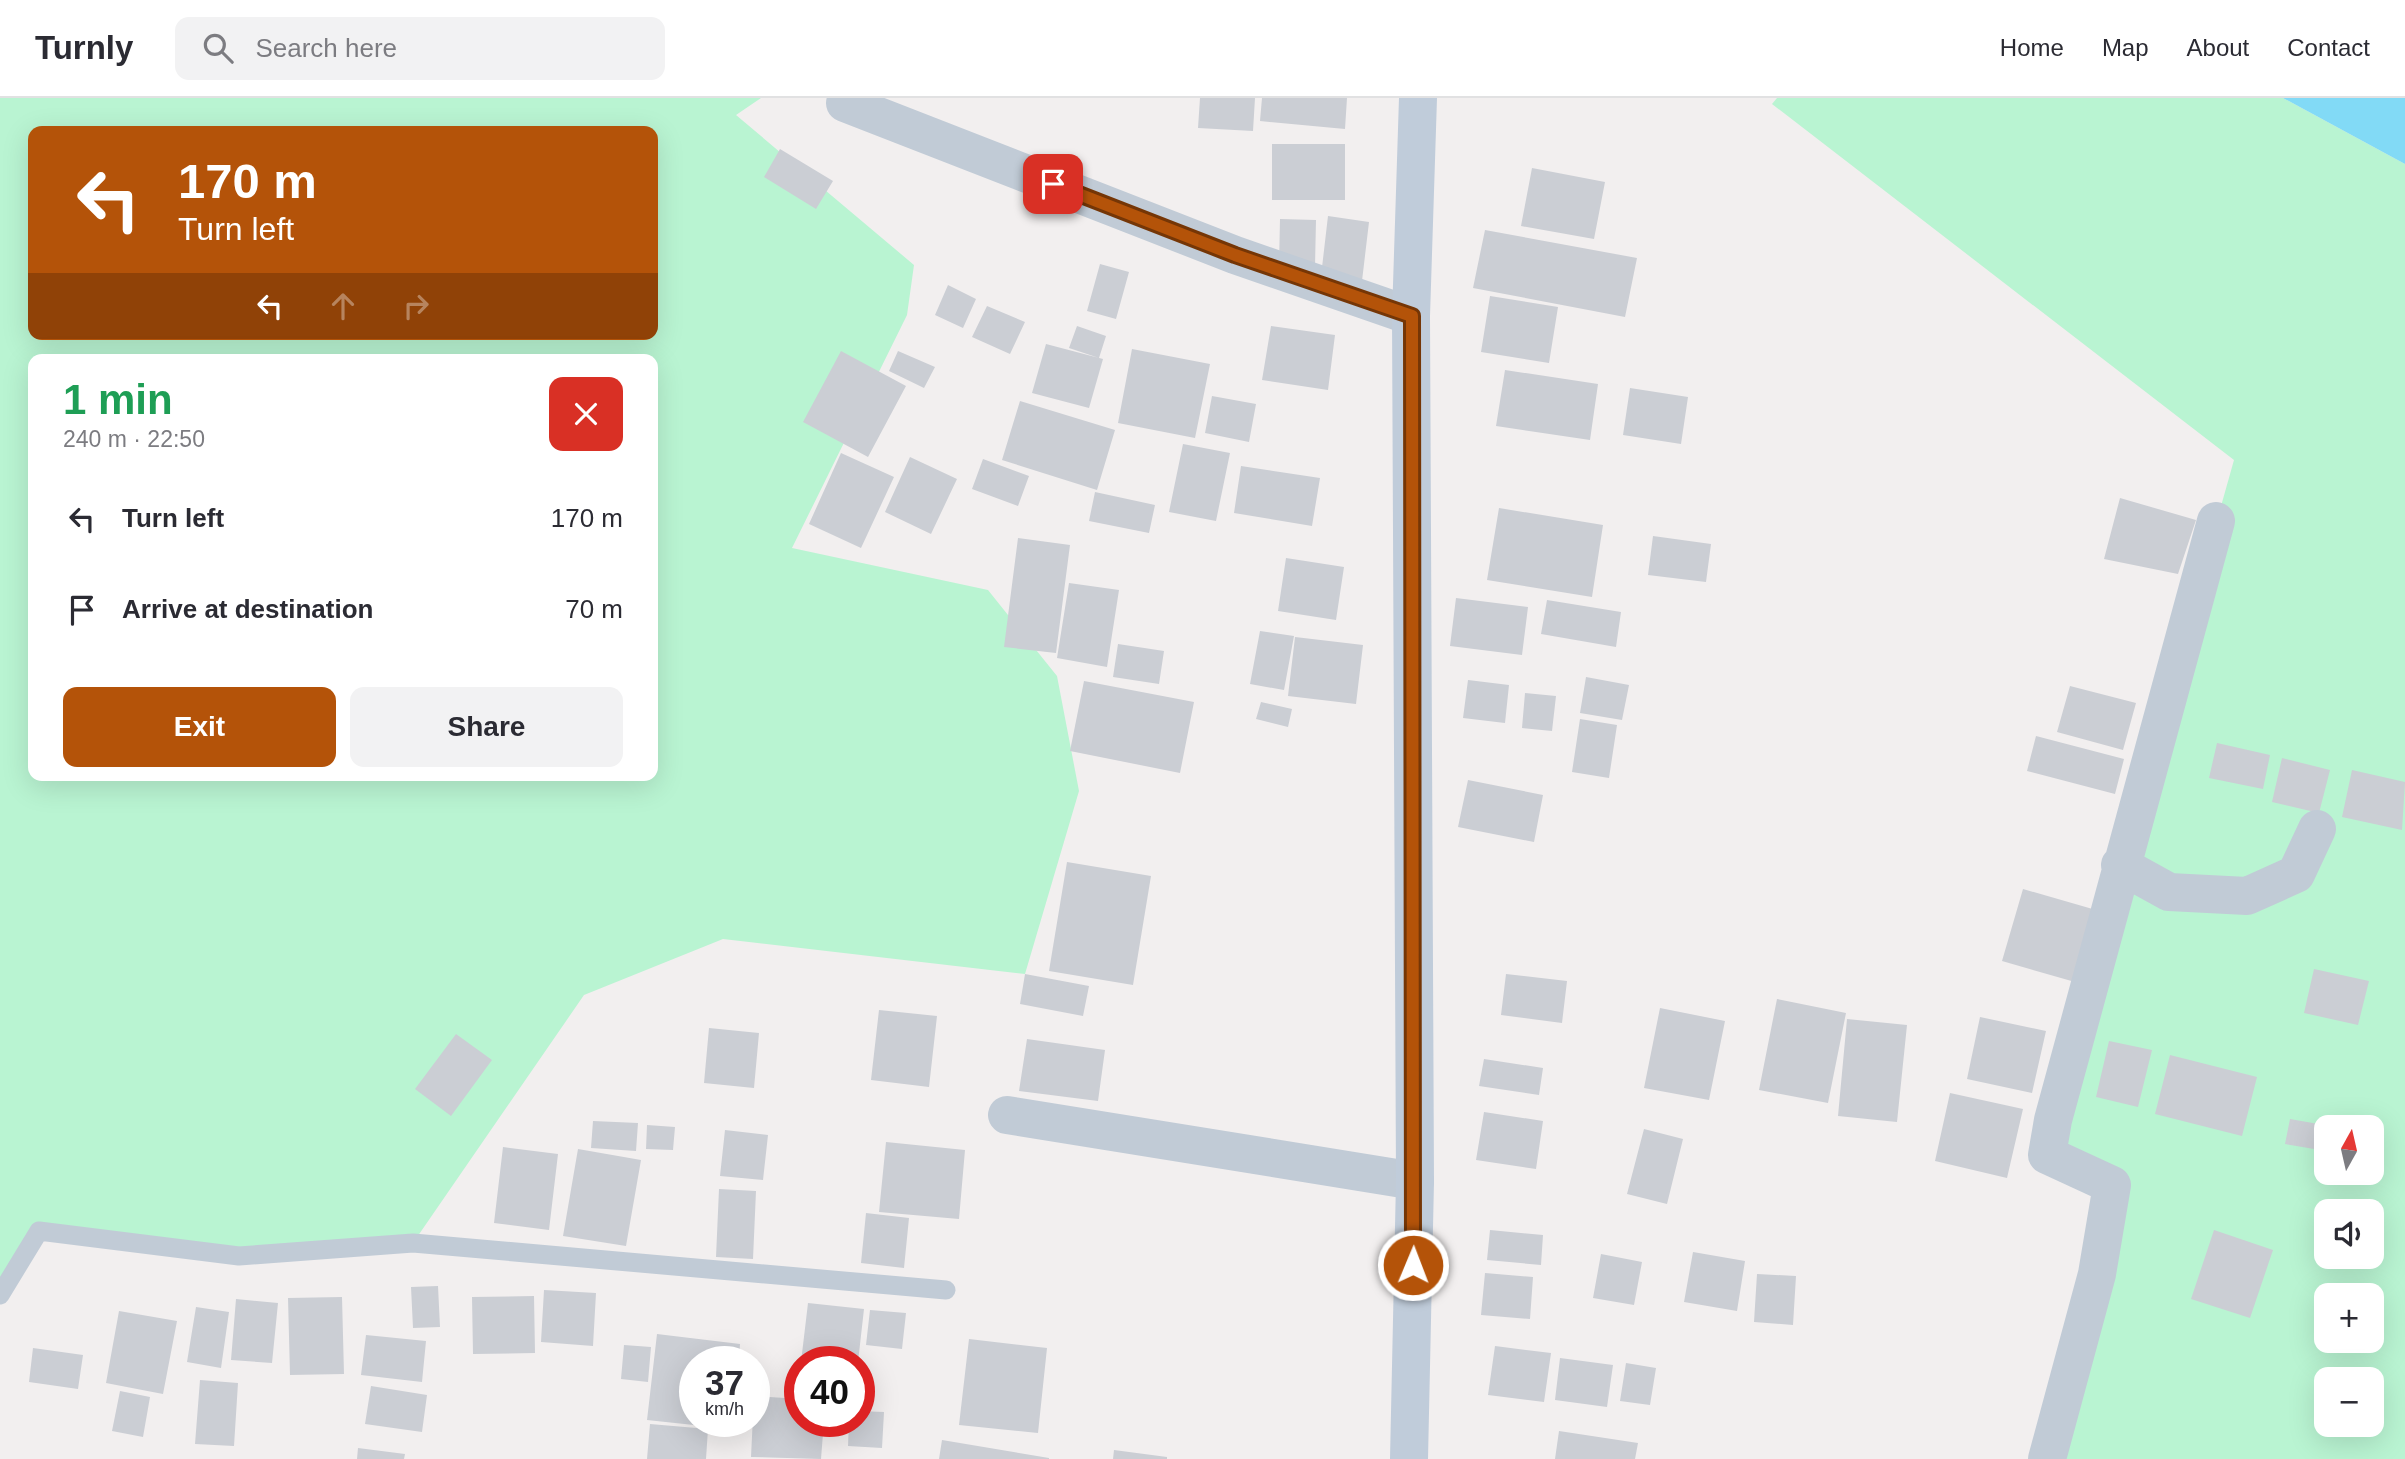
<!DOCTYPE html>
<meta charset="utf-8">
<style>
body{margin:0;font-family:Helvetica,sans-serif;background:#f2f2f3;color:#2b2b33;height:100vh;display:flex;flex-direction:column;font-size:26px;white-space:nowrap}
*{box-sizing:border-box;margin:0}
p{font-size:23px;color:#7c7c81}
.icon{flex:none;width:38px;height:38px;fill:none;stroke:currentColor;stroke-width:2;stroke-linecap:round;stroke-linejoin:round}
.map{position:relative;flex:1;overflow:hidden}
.details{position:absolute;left:28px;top:256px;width:630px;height:427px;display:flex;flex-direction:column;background:#fff;border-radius:14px;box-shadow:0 7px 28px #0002}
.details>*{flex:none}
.hud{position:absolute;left:28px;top:28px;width:630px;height:214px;border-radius:14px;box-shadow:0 7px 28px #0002;background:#b45309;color:#fff;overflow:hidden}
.needle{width:46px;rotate:8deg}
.fabs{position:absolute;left:2314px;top:1017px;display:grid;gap:14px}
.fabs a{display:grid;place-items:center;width:70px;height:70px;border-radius:14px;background:#fff;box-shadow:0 7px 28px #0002;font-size:35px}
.speed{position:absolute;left:679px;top:1248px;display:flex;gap:14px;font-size:35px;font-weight:700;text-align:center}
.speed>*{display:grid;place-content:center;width:91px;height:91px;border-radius:50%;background:#fff;box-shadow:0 7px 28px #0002;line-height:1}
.speed small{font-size:18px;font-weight:400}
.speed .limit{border:10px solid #d22;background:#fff;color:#111}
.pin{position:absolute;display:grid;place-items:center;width:60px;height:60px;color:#fff;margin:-30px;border-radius:14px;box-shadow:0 4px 10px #0006}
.me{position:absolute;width:77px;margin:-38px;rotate:1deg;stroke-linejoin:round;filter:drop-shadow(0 0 5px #0008)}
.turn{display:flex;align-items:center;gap:24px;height:147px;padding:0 35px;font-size:32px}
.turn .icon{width:91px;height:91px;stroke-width:2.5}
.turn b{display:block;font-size:49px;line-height:60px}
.lanes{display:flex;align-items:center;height:66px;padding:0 35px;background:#0003;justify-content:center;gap:35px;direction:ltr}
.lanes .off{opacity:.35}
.round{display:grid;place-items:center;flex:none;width:74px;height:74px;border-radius:14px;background:#f2f2f3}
.overview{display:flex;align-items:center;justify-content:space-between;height:119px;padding:0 35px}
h1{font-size:42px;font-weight:700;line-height:52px;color:#1e9e55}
.action{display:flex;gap:14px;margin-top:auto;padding:14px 35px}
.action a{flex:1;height:80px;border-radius:14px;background:#b45309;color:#fff;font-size:28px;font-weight:700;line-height:80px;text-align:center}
.action a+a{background:#f2f2f3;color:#2b2b33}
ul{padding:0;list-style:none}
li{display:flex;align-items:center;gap:21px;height:91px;padding:0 35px}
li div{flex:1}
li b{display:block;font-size:26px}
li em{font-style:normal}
header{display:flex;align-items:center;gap:42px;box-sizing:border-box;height:98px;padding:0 35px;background:#fff;border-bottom:2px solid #e1e1e2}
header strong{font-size:33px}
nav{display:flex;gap:38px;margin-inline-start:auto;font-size:24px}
.search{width:490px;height:63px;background:#f2f2f3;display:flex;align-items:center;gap:18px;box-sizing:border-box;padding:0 24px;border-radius:14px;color:#7c7c81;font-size:26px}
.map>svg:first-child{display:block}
</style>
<header>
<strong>Turnly</strong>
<div class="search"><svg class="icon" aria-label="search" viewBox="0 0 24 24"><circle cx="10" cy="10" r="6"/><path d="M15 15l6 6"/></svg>Search here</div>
<nav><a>Home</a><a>Map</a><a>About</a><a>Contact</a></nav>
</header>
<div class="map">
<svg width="2405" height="1361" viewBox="0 0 2405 1361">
<rect width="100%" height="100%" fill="#f2efef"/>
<!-- green -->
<path fill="#b9f4d2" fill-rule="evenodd" d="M0,0h761l-25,17 178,150 -7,50 -115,233 196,42 69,86 22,115 -54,183 -302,-35 -139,56 -171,248 -174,13 -200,-25 -39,64zM33,33h620v203h-620zM33,261h620v416h-620z
M1777,0h506l122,66v1295h-361l68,-274 -65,-30 73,-290 114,-405 -462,-356zM2326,1029h45v45h-45zM2326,1113h45v45h-45zM2326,1197h45v45h-45zM2326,1281h45v45h-45z"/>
<!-- water -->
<path fill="#82daf6" d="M2283,0h122v66z"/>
<!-- building -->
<path fill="#cbced4" d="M1200,0h55l-2,33 -55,-3z
M1262,0h85l-2,31 -85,-8z
M1272,46h73v56h-73z
M780,51l53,32 -17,28 -52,-32z
M1532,70l73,14 -11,57 -73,-13z
M1328,118l41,6 -7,59 -41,-5z
M1280,121l36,1 -1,47h-36z
M1485,132l152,28 -12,59 -152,-29z
M1100,166l29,8 -13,47 -29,-8z
M948,187l28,14 -13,29 -28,-13z
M1490,198l68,11 -9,56 -68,-11z
M987,208l38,16 -15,32 -38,-17z
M1077,228l29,10 -7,22 -30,-10z
M1271,228l64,9 -7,55 -66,-10z
M1046,246l57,15 -14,49 -57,-15z
M1132,251l78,15 -15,74 -77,-15z
M841,253l65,35 -38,71 -65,-35z
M898,253l37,16 -11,21 -35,-17z
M1505,272l93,14 -8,56 -94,-14z
M1630,290l58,9 -7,47 -58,-9z
M1212,298l44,8 -7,38 -44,-9z
M1020,303l95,29 -18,60 -95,-30z
M1183,346l47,9 -14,68 -47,-9z
M841,355l53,24 -33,71 -52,-24z
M910,359l47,22 -26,55 -46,-22z
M983,361l46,17 -11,30 -46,-17z
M1241,368l79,12 -8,48 -78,-13z
M1095,394l60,13 -6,28 -60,-12z
M2120,400l76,22 -18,54 -74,-15z
M1499,410l104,17 -11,72 -105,-17z
M1653,438l58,8 -5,38 -58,-7z
M1018,440l52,7 -14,108 -52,-6z
M1286,460l58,9 -8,53 -58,-9z
M1069,485l50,7 -12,77 -50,-9z
M1456,500l72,9 -6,48 -72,-9z
M1547,502l74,12 -5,35 -75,-13z
M1260,533l34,5 -10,54 -34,-6z
M1295,539l68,8 -7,59 -68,-8z
M1118,546l46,7 -5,33 -46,-7z
M1586,579l43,8 -7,35 -42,-7z
M1468,582l41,5 -4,38 -42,-5z
M1084,583l110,21 -14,71 -110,-22z
M2070,588l66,17 -13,47 -66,-18z
M1525,595l31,3 -4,35 -30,-3z
M1261,604l31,7 -4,18 -32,-8z
M1580,621l37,6 -8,53 -37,-6z
M2036,638l88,23 -9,35 -88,-23z
M2217,645l53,12 -7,34 -54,-11z
M2282,660l48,12 -11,43 -47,-11z
M2352,672l53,12 -3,48 -60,-13z
M1468,682l75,15 -9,47 -76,-15z
M1067,764l84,14 -18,109 -84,-14z
M2023,791l73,21 -21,72 -73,-21z
M2314,871l55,12 -11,44 -54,-12z
M1025,876l64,12 -6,30 -63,-12z
M1506,876l61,7 -5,42 -61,-8z
M1777,901l69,14 -18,90 -69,-13z
M1660,910l65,13 -16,79 -65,-12z
M879,912l58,6 -8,71 -58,-7z
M1980,919l66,14 -14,62 -65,-14z
M1847,921l60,6 -10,97 -59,-6z
M709,930l50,5 -5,55 -50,-5z
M456,936l36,26 -41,56 -36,-27z
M1027,941l78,11 -7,51 -79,-10z
M2109,943l43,9 -14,57 -42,-10z
M2170,957l87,22 -15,59 -87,-22z
M1484,961l59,9 -4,27 -60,-9z
M1950,995l73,16 -16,69 -72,-17z
M1484,1014l59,9 -7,48 -60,-9z
M2290,1021l34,6 -4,25 -35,-6z
M593,1023l45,2 -2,28 -45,-3z
M647,1027l28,2 -2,23 -27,-1z
M1644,1031l39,10 -16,65 -40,-10z
M725,1032l43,5 -5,45 -43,-4z
M886,1044l79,8 -6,69 -80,-7z
M503,1049l55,7 -9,76 -55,-7z
M578,1051l63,11 -15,86 -63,-10z
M719,1091l37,2 -3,68 -37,-2z
M866,1115l43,5 -5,50 -43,-5z
M1490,1132l53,5 -2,30 -54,-5z
M2214,1132l59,20 -23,68 -59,-19z
M1693,1154l52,9 -8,50 -53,-9z
M1601,1156l41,8 -8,43 -41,-7z
M1485,1175l48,4 -3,42 -49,-4z
M1757,1176l39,2 -3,49 -39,-3z
M438,1188l2,41 -27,1 -2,-41z
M544,1192l52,3 -3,53 -52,-4z
M534,1198l1,57 -62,1 -1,-57z
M342,1199l2,77 -54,1 -2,-77z
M236,1201l42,4 -6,60 -41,-3z
M808,1205l56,6 -6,53h-57z
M196,1209l33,5 -8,56 -34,-6z
M870,1212l36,3 -4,36 -36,-4z
M119,1213l58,10 -14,73 -57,-11z
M657,1236l83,10 -1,18h-44v59h37l-1,8 -84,-9z
M366,1237l60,6 -4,41 -61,-7z
M969,1241l78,9 -9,85 -79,-8z
M624,1247l27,2 -3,35 -27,-3z
M1495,1248l56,7 -7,49 -56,-7z
M33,1250l50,7 -5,34 -49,-7z
M1560,1260l53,7 -6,42 -52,-7z
M1626,1265l30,5 -6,37 -30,-4z
M200,1282l38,3 -4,63 -39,-2z
M371,1288l56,9 -5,37 -57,-8z
M120,1293l30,6 -7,40 -31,-6z
M754,1298l46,3v22h24l-3,38 -70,-2z
M859,1313l25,1 -2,36 -34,-2 1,-25h10z
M650,1326l58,5 -2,30h-59z
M1559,1333l79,12 -3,16h-80z
M942,1342l107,18v1h-110z
M358,1350l47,6 -1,5h-47z
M1114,1352l53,7v2h-54z"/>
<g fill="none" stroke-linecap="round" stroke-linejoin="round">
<!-- lane -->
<path stroke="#c1cbd6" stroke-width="19" d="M0,1197l39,-64 200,25 174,-13 533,47"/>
<!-- street -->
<path stroke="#c1cbd6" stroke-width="38" d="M845,5l390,152 176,61
M2120,767l49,27 78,4 49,-22 21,-45
M1007,1017l408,66
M2047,1361l50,-185 15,-89 -65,-30 6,-35 163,-599"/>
<!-- secondary -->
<path stroke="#c0ccda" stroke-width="38" d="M1409,1361l6,-278 -4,-865 7,-218"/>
</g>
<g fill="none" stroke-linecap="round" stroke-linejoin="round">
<defs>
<path id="route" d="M1053,86l182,71 177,61 1,949"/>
</defs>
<!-- route casing -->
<use href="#route" stroke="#753606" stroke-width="18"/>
<!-- route -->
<use href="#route" stroke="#b45309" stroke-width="12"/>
</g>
</svg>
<div class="fabs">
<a><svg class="needle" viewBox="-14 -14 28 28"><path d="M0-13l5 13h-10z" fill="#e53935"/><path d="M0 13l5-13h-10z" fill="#7c7c81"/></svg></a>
<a><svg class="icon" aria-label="sound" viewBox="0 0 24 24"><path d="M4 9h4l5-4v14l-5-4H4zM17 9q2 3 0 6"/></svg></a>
<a>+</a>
<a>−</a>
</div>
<div class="speed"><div>37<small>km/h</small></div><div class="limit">40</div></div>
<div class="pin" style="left:1053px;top:86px;background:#d93025"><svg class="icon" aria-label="arrive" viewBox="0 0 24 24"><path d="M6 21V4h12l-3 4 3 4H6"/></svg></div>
<svg class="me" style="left:1413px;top:1167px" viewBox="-20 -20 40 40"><circle r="17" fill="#b45309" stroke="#fff" stroke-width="3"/><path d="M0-11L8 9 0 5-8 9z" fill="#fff"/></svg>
<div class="hud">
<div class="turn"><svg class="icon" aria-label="left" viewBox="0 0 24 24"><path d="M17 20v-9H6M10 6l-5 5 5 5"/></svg><div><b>170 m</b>Turn left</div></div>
<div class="lanes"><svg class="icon" aria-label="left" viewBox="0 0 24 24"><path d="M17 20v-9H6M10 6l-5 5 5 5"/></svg><svg class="icon off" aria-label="ahead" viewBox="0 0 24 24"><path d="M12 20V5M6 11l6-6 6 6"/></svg><svg class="icon off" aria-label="right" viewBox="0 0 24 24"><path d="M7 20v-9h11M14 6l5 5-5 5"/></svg></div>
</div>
<section class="details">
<div class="overview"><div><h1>1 min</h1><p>240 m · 22:50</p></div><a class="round" style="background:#d93025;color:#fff"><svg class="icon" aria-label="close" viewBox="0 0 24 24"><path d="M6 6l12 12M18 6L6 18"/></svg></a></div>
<ul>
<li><svg class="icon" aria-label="left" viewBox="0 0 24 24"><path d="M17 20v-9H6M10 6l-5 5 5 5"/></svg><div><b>Turn left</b></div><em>170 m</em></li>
<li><svg class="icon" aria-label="arrive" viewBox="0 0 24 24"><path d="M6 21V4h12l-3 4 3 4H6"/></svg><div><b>Arrive at destination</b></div><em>70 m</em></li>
</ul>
<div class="action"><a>Exit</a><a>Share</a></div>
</section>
</div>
